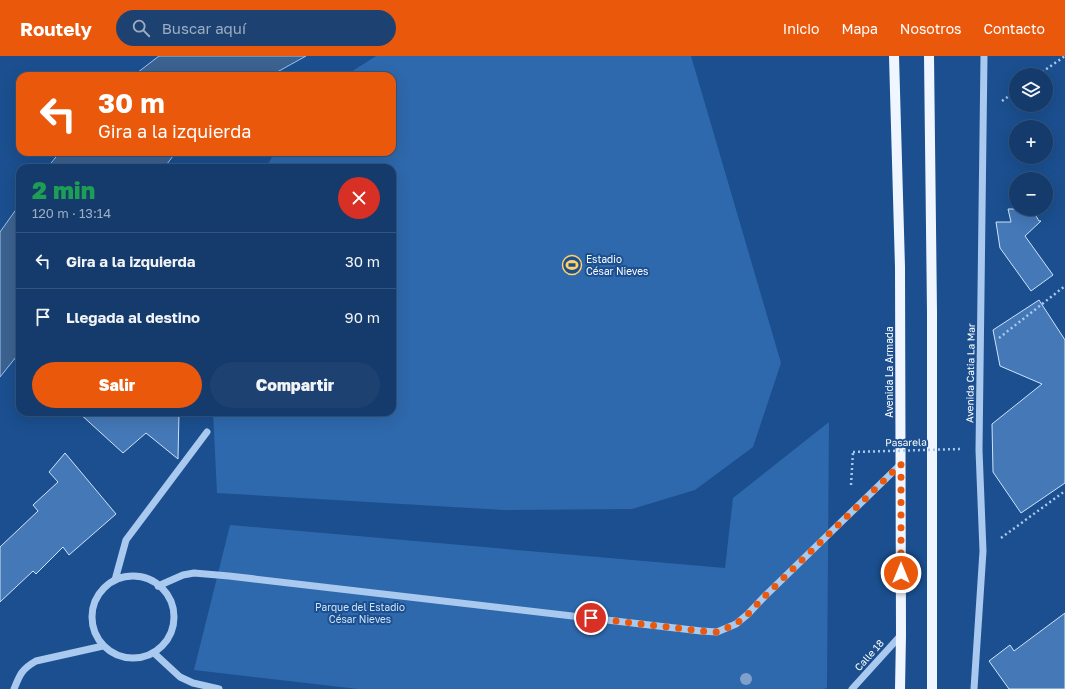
<!DOCTYPE html>
<html lang="es">
<meta charset="utf-8">
<style>
body{margin:0;font-family:"Golos Text",sans-serif;background:#1d4271;color:#f1f3f6;height:100vh;display:flex;flex-direction:column;font-size:15px;white-space:nowrap}
*{box-sizing:border-box;margin:0}
p{font-size:13px;color:#9dadc1}
.icon{flex:none;width:22px;height:22px;fill:none;stroke:currentColor;stroke-width:2;stroke-linecap:round;stroke-linejoin:round}
.map{position:relative;flex:1;overflow:hidden}
.details{position:absolute;left:16px;top:108px;width:380px;height:252px;display:flex;flex-direction:column;background:#143b6b;border-radius:12px;box-shadow:0 4px 16px #0002,0 0 0 1px #33557e}
.details>*{flex:none}
.top-card{position:absolute;left:16px;top:16px;width:380px;height:84px;border-radius:12px;box-shadow:0 4px 16px #0002,0 0 0 1px #33557e;background:#ea580c;color:#fff;overflow:hidden}
.buttons{position:absolute;left:1009px;top:12px;display:grid;gap:8px}
.buttons a{display:grid;place-items:center;width:44px;height:44px;border-radius:50%;background:#143b6b;box-shadow:0 4px 16px #0002,0 0 0 1px #33557e;font-size:20px}
.pin{position:absolute;display:grid;place-items:center;width:34px;height:34px;color:#fff;margin:-17px;border:2px solid #fff;border-radius:50%;box-shadow:0 1px 4px #0007}
.me{position:absolute;width:44px;margin:-22px;rotate:0deg;stroke-linejoin:round;filter:drop-shadow(0 0 3px #0008)}
.turn{display:flex;align-items:center;gap:14px;height:84px;padding:0 16px;font-size:18px}
.turn .icon{width:52px;height:52px;stroke-width:2.5}
.turn b{display:block;font-size:28px;line-height:34px}
.round{display:grid;place-items:center;flex:none;width:42px;height:42px;border-radius:21px;background:#1d4271}
.headline{display:flex;align-items:center;justify-content:space-between;height:68px;padding:0 16px}
h1{font-size:24px;font-weight:800;line-height:30px;color:#1e9e55}
.primary-button{display:flex;gap:8px;margin-top:auto;padding:8px 16px}
.primary-button a{flex:1;height:46px;border-radius:24px;background:#ea580c;color:#fff;font-size:16px;font-weight:800;line-height:46px;text-align:center}
.primary-button a+a{background:#1d4271;color:#f1f3f6}
ul{padding:0;list-style:none}
li{display:flex;align-items:center;gap:12px;height:56px;padding:0 16px;border-top:1px solid #33557e}
li div{flex:1}
li b{display:block;font-size:15px}
li em{font-style:normal}
header{display:flex;align-items:center;gap:24px;box-sizing:border-box;height:56px;padding:0 20px;background:#ea580c;color:#fff}
header strong{font-size:19px}
nav{display:flex;gap:22px;margin-inline-start:auto;font-size:14px}
.search{width:280px;height:36px;background:#1d4271;display:flex;align-items:center;gap:10px;box-sizing:border-box;padding:0 14px;border-radius:22px;color:#9dadc1;font-size:15px}
.map>svg:first-child{display:block}
</style>
<header>
<strong>Routely</strong>
<div class="search"><svg class="icon" aria-label="search" viewBox="0 0 24 24"><circle cx="10" cy="10" r="6"/><path d="M15 15l6 6"/></svg>Buscar aquí</div>
<nav><a>Inicio</a><a>Mapa</a><a>Nosotros</a><a>Contacto</a></nav>
</header>
<div class="map">
<svg width="1065" height="633" viewBox="0 0 1065 633">
<rect width="100%" height="100%" fill="#1b4f8f"/>
<!-- green -->
<path fill="#2e69ad" d="M376,0h315l90,307 -28,84 -58,43 -63,19 -128,1 -287,-17 -4,-81h179v-244h-126l7,-13 3,-3h116v-76h-44l6,-6z
M829,366l-2,266 -3,1h-466l-164,-19 36,-145 495,43 8,-70z"/>
<!-- water -->
<path fill="#3c6290" stroke="#9cc4f0" d="M159,0h147l-36,20h-137z
M60,96h116l-12,16h-117z
M20,148v148l-20,25v-145z"/>
<!-- building -->
<path fill="#4478b7" stroke="#cfe3fa" d="M1008,153h24l7,12h2l-16,15 28,39 -22,16 -31,-43 -4,-26h15z
M1039,244l26,40v143l-44,30 -28,-41 -1,-48 50,-40 -42,-18 -7,-36z
M78,356h101l-1,47 -32,-26 -23,20z
M65,397l51,61 -47,41 -6,-8 -27,27 -3,-3 -33,31v-55l38,-36 -5,-6 25,-23 -9,-10z
M1065,557v76h-56l-20,-28 21,-16 4,6z"/>
<g fill="none" stroke-linecap="round" stroke-linejoin="round">
<!-- path -->
<path stroke="#a9c9ee" stroke-width="2.5" stroke-dasharray="2 3" stroke-linecap="butt" d="M1038,19l27,-19
M1002,45l14,-10
M999,282l66,-52
M851,429l2,-33
M1001,482l64,-47"/>
<!-- minor -->
<path stroke="#a9c9ee" stroke-width="7" d="M92 561a41 41 0 1 1 82 0a41 41 0 1 1-82 0Z
M115,524l11,-40 81,-108
M158,530l25,-11 11,-2 35,3 472,55 16,1 19,-8 12,-10 16,-17 137,-133
M154,597l26,24 13,6 26,6
M14,633c6,-15 8,-20 22,-28l67,-15
M852,633l49,-54
M974,633l9,-138 -4,-101 5,-394"/>
<!-- major -->
<path stroke="#f0f6ff" stroke-width="10" d="M894,0l6,211 1,368 -1,54
M929,0l3,256v377"/>
<!-- path-bridge -->
<path stroke="#a9c9ee" stroke-width="2.5" stroke-dasharray="2 3" stroke-linecap="butt" d="M853,396l107,-3"/>
</g>
<!-- trees -->
<circle fill="#7ea0ca" cx="746" cy="623" r="6"/>
<g fill="none" stroke-linecap="round" stroke-linejoin="round">
<!-- route -->
<path stroke="#ea580c" stroke-width="7" stroke-dasharray="0 12.6" d="M591,562l110,13 16,1 19,-8 12,-10 16,-17 137,-133v109"/>
</g>
<!-- icons -->
<defs>
<symbol id="stadium-ring" viewBox="-11 -11 22 22"><circle r="9.5" fill="#1b4f8f" stroke="#ffd166" stroke-width="1.5"/><path d="M0-5a6.5 5 0 1 0 0 10a6.5 5 0 1 0 0-10ZM-3.5-1.8h7v3.6h-7Z" fill="#ffd166"/></symbol>
</defs>
<g fill-rule="evenodd">
<use href="#stadium-ring" x="561" y="198" width="22" height="22"/>
</g>
<g text-anchor="middle" dominant-baseline="central" stroke-width="4" stroke-linejoin="round" paint-order="stroke">
<!-- poi labels -->
<g font-size="10" fill="#fff" stroke="#1b4f8f" text-anchor="start">
<text x="586" y="203">Estadio<tspan x="586" dy="12">César Nieves</tspan></text>
</g>
<!-- street labels -->
<g font-size="10" fill="#fff" stroke="#1b4f8f">
<text transform="translate(889 316) rotate(-90)">Avenida La Armada</text>
<text transform="translate(970 317) rotate(-89)">Avenida Catia La Mar</text>
<text transform="translate(906 386) rotate(-1)">Pasarela</text>
<text transform="translate(869 599) rotate(-48)">Calle 18</text>
</g>
<!-- park labels -->
<g font-size="10" fill="#cfe3fa" stroke="#1b4f8f">
<text x="360" y="551">Parque del Estadio<tspan x="360" dy="12">César Nieves</tspan></text>
</g>
</g>
</svg>
<div class="buttons">
<a><svg class="icon" aria-label="layers" viewBox="0 0 24 24"><path d="M12 4l9 5-9 5-9-5zM3 14l9 5 9-5"/></svg></a>
<a>+</a>
<a>−</a>
</div>
<div class="pin" style="left:591px;top:562px;background:#d93025"><svg class="icon" aria-label="arrive" viewBox="0 0 24 24"><path d="M6 21V4h12l-3 4 3 4H6"/></svg></div>
<svg class="me" style="left:901px;top:517px" viewBox="-20 -20 40 40"><circle r="17" fill="#ea580c" stroke="#fff" stroke-width="3"/><path d="M0-11L8 9 0 5-8 9z" fill="#fff"/></svg>
<div class="top-card">
<div class="turn"><svg class="icon" aria-label="left" viewBox="0 0 24 24"><path d="M17 20v-9H6M10 6l-5 5 5 5"/></svg><div><b>30 m</b>Gira a la izquierda</div></div>
</div>
<section class="details">
<div class="headline"><div><h1>2 min</h1><p>120 m · 13:14</p></div><a class="round" style="background:#d93025;color:#fff"><svg class="icon" aria-label="close" viewBox="0 0 24 24"><path d="M6 6l12 12M18 6L6 18"/></svg></a></div>
<ul>
<li><svg class="icon" aria-label="left" viewBox="0 0 24 24"><path d="M17 20v-9H6M10 6l-5 5 5 5"/></svg><div><b>Gira a la izquierda</b></div><em>30 m</em></li>
<li><svg class="icon" aria-label="arrive" viewBox="0 0 24 24"><path d="M6 21V4h12l-3 4 3 4H6"/></svg><div><b>Llegada al destino</b></div><em>90 m</em></li>
</ul>
<div class="primary-button"><a>Salir</a><a>Compartir</a></div>
</section>
</div>
